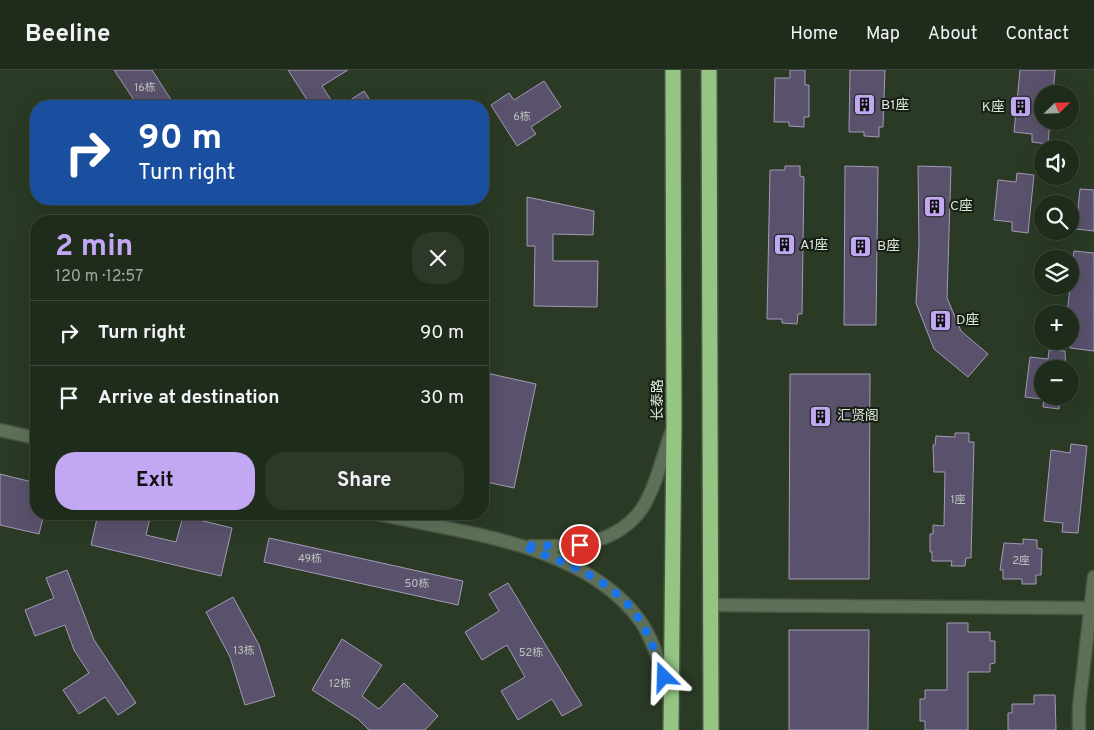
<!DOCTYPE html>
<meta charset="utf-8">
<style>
body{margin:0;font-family:Overpass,"Noto Sans SC",sans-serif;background:#2d3828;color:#f1f3f6;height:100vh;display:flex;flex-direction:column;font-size:19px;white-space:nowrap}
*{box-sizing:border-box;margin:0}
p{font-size:16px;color:#a2a7a3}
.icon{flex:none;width:28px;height:28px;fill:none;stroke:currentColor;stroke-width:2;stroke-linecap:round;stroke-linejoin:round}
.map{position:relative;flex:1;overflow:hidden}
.details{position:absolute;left:30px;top:145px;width:459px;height:305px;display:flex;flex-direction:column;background:#202c1b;border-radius:20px;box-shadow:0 5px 20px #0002,0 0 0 1px #3d483a}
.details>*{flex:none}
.banner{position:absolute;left:30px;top:30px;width:459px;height:105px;border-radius:20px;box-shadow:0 5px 20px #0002,0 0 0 1px #3d483a;background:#1a4fa0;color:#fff;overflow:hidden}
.needle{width:32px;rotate:67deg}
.fabs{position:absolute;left:1034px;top:15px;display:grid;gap:10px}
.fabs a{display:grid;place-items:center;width:45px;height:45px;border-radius:50%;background:#202c1b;box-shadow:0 5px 20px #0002,0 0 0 1px #3d483a;font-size:25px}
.pin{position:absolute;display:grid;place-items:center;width:42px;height:42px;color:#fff;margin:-21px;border:2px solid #fff;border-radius:50%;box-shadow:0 1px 5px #0007}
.me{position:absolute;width:55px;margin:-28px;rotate:338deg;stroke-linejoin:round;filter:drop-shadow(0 0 4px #0008)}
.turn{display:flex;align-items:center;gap:18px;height:105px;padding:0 25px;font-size:22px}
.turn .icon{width:65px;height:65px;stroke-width:2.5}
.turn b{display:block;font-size:35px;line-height:42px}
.round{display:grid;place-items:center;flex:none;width:52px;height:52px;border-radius:20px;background:#2d3828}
.head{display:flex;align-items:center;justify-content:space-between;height:85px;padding:0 25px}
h1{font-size:30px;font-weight:700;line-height:38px;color:#c2a8f3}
.button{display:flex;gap:10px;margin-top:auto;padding:10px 25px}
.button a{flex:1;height:58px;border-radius:20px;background:#c2a8f3;color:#111;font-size:20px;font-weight:700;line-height:58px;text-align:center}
.button a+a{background:#2d3828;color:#f1f3f6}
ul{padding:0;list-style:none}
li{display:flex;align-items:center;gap:15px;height:65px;padding:0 25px;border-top:1px solid #3d483a}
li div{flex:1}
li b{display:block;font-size:19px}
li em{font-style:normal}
header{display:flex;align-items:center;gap:30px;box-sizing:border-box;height:70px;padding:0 25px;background:#202c1b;border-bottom:1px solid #3d483a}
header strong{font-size:24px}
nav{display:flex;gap:28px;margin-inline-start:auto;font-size:18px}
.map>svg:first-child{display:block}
</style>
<header>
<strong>Beeline</strong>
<nav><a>Home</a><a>Map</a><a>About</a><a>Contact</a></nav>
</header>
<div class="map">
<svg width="1094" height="660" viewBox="0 0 1094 660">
<rect width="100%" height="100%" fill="#2a3a24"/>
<!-- building -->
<path fill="#5a516c" stroke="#a39ab8" d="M114,0h38l23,36h-37z
M288,0h60l-26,16 13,20h-24z
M790,0h15v15h4v32h-5v10l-15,-1v-4h-15l1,-44h15z
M850,0h35l-2,57h-4v10l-15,-1v-4h-15z
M1020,0h35l-2,24h-11v27h8l-2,23 -16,-2v-8l-18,-2z
M544,11l17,26 -30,20 5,7 -19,12 -26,-41 18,-12 5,7z
M364,21l10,15h-33z
M785,96h15v10l4,1 -2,137h-4l-1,10 -15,-1v-4h-15l3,-149h15z
M845,96l33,1 -2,158h-32z
M918,96l33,1 -4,131 14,33 27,23 -20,23 -34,-28 -18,-46 3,-58z
M1017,103l17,2 -6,58 -16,-2v-9l-18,-2 4,-40 18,2z
M1080,119l14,1v41l-18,-2z
M527,127l67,14 -1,24 -40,-1v27h45l-1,46 -63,-1 1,-60h-8z
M1074,181l20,2v98l-24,-3v-34h-3z
M1049,280l16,1 1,18h-24v30l-17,-2 5,-40 18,2z
M482,302l54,12 -22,104 -32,-7z
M790,304h80l-1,205h-80z
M1044,326h16l-1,13 -16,-2z
M955,363h14v9h5l-3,116h-5l-1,8h-14l1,-5h-20v-9h-2v-18h3v-9l11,1 1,-54h-11l-1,-27h2l1,-9 19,1z
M1071,374l16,2 -9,87 -16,-1 1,-9 -19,-2 7,-71 19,3z
M0,404l36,9v31h8l-5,20 -39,-9z
M98,444h53l-5,21 30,7 7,-26 49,12 -11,48 -130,-31z
M269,468l194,43 -5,24 -194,-43z
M1023,469l14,1v8l5,1 -1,26h-5v9h-14v-5h-19v-9h-3l4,-27 19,1z
M67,500l27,70 42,63 -18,12 -13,-18 -26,17 -16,-24 26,-17 -15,-23 -9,-25 -30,11 -10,-26 29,-12 -8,-20z
M508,513l74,122 -20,11 -10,-17 -34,21 -17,-29 24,-14 -18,-32 -25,15 -17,-28 34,-21 -10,-17z
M233,527l26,48 16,51 -30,9 -15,-48 -24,-45z
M947,553h21v9h22v9h5v22l-5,1v8h-22v58h-43v-9h-5v-22h5v-9h22z
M789,560h80l-1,100h-79z
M342,569l40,26 -20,31 17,13 25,-26 34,33 -13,14h-56l-11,-11 -46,-29z
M1034,625h21l1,35h-48v-17h4v-9h22z"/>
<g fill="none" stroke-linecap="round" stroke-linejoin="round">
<defs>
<path id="minor" d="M0,360l36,8
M377,444c87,19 209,30 264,108 13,19 20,47 29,69
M531,476c38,1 79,0 106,-31 17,-19 26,-61 35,-85
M711,535l383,3
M1079,660v-23l15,-130"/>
<path id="highway" d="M709,0l2,660
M671,660l3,-306 -1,-354"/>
</defs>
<!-- minor casing -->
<use href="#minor" stroke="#475441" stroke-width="15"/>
<!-- highway casing -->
<use href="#highway" stroke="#475441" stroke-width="18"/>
<!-- minor -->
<use href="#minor" stroke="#5e7158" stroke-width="12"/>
<!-- highway -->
<use href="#highway" stroke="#94c583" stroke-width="15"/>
</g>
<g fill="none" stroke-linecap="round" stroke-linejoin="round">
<!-- route -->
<path stroke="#1a73e8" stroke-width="9" stroke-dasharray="0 16.2" d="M580,475l-57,1c44,18 94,34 119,78 10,16 15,36 22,53"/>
</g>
<!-- icons -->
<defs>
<symbol id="building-square" viewBox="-11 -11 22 22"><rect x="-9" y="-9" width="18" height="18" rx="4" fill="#c2a8f3" stroke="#171f15"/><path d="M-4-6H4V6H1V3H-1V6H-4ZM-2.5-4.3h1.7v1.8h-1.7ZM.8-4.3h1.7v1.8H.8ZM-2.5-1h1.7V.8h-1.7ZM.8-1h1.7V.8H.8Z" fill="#111"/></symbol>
</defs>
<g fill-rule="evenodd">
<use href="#building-square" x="852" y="22" width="25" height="25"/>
<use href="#building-square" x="1008" y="24" width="25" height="25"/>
<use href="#building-square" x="922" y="124" width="25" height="25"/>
<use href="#building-square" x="772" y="162" width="25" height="25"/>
<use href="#building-square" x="848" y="164" width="25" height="25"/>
<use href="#building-square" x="928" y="238" width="25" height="25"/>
<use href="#building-square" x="808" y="334" width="25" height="25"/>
</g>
<g text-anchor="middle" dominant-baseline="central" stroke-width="4" stroke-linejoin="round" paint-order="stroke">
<!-- number labels -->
<g font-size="11" fill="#bcc2be">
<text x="145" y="18">16栋</text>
<text x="522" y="47">6栋</text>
<text x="958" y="430">1座</text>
<text x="310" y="489">49栋</text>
<text x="1021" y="491">2座</text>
<text x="417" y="514">50栋</text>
<text x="244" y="581">13栋</text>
<text x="531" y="583">52栋</text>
<text x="340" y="614">12栋</text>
</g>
<!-- poi labels -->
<g font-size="14" fill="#dde7d9" stroke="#171f15" text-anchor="start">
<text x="881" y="35">B1座</text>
<text x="1005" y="37" text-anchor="end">K座</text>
<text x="950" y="136">C座</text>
<text x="800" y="175">A1座</text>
<text x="877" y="176">B座</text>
<text x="956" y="250">D座</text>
<text x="837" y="346">汇贤阁</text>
</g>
<!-- street labels -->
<g font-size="14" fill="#dde7d9" stroke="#171f15">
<text transform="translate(658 330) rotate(-90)">长泰路</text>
</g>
</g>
</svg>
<div class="fabs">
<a><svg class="needle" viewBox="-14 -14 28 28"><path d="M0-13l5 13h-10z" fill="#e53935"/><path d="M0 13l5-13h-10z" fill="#a2a7a3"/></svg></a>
<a><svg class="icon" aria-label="sound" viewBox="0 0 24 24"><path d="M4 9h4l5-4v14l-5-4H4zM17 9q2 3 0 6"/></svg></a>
<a><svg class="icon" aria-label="search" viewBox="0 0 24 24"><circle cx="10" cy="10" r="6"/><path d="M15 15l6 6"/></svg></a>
<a><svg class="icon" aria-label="layers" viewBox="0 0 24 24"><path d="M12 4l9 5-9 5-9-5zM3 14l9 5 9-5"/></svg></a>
<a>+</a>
<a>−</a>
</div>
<div class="pin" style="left:580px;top:475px;background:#d93025"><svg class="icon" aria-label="arrive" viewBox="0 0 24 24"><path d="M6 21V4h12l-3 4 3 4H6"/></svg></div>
<svg class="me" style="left:664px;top:607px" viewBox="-20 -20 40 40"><path d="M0-17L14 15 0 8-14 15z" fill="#1a73e8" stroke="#fff" stroke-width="4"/></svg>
<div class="banner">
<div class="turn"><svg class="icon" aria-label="right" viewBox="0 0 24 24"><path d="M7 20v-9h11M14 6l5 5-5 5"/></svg><div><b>90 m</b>Turn right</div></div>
</div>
<section class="details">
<div class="head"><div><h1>2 min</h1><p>120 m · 12:57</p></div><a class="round"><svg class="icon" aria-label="close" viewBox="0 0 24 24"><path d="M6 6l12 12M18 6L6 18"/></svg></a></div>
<ul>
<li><svg class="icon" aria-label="right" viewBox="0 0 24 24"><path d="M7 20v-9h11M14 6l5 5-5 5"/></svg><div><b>Turn right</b></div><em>90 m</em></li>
<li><svg class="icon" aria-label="arrive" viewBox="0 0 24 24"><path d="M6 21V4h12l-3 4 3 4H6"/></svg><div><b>Arrive at destination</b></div><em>30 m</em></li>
</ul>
<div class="button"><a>Exit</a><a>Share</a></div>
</section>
</div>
